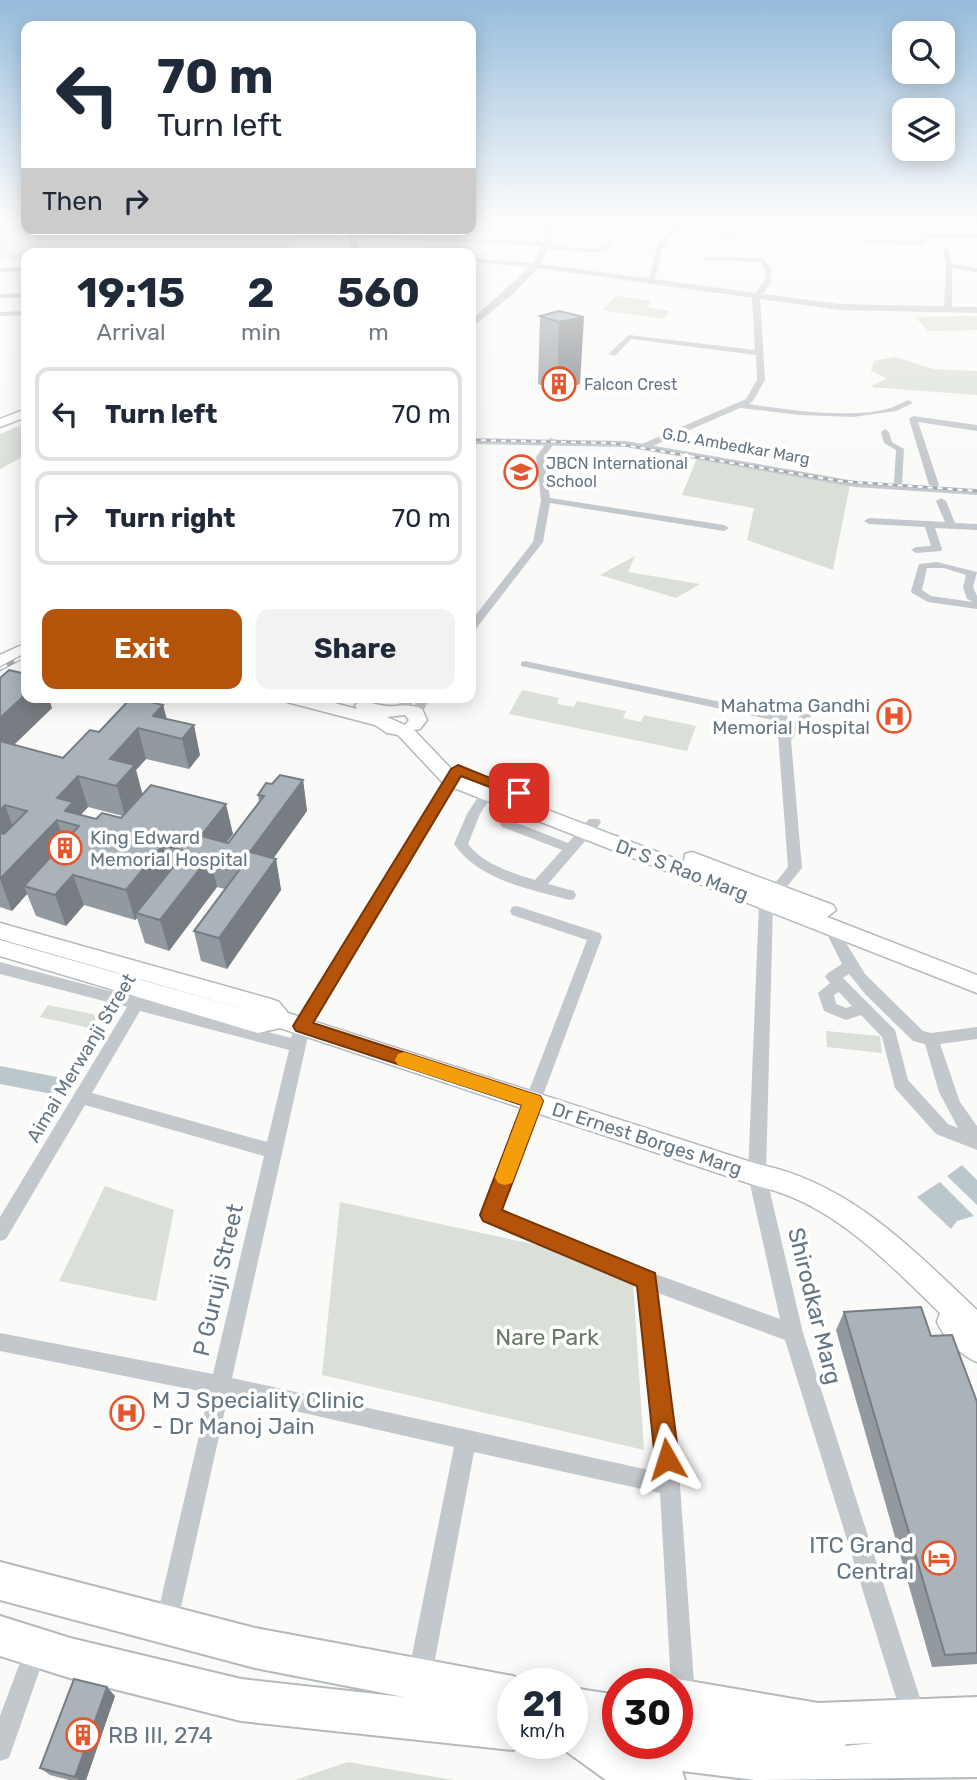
<!DOCTYPE html>
<style>
body{margin:0;font-family:Rubik,sans-serif;background:#f2f2f3;color:#1f2937;height:100vh;display:flex;flex-direction:column;font-size:26px;white-space:nowrap}
*{box-sizing:border-box;margin:0}
p{font-size:23px;color:#747a83}
.icon{flex:none;width:38px;height:38px;fill:none;stroke:currentColor;stroke-width:2;stroke-linecap:round;stroke-linejoin:round}
.map{position:relative;flex:1;overflow:hidden}
.side{position:absolute;left:21px;top:248px;width:455px;height:455px;display:flex;flex-direction:column;background:#fff;border-radius:14px;box-shadow:0 4px 18px #0003}
.side>*{flex:none}
.banner{position:absolute;left:21px;top:21px;width:455px;height:214px;border-radius:14px;box-shadow:0 4px 18px #0003;background:#fff;color:#1f2937;overflow:hidden}
.controls{position:absolute;left:892px;top:21px;display:grid;gap:14px}
.controls a{display:grid;place-items:center;width:63px;height:63px;border-radius:14px;background:#fff;box-shadow:0 4px 18px #0003;font-size:35px}
.speed{position:absolute;left:497px;top:1668px;display:flex;gap:14px;font-size:35px;font-weight:700;text-align:center}
.speed>*{display:grid;place-content:center;width:91px;height:91px;border-radius:50%;background:#fff;box-shadow:0 4px 18px #0003;line-height:1}
.speed small{font-size:18px;font-weight:400}
.speed .limit{border:10px solid #d22;background:#fff;color:#111}
.pin{position:absolute;display:grid;place-items:center;width:60px;height:60px;color:#fff;margin:-30px;border-radius:14px;box-shadow:0 4px 10px #0006}
.me{position:absolute;width:77px;margin:-38px;rotate:354deg;stroke-linejoin:round;filter:drop-shadow(0 0 5px #0008)}
.turn{display:flex;align-items:center;gap:24px;height:147px;padding:0 21px;font-size:32px}
.turn .icon{width:91px;height:91px;stroke-width:2.5}
.turn b{display:block;font-size:49px;line-height:60px}
.then{display:flex;align-items:center;height:66px;padding:0 21px;background:#0003;gap:14px;font-size:26px}
.eta{display:flex;justify-content:space-evenly;align-items:center;height:119px;text-align:center}
.eta b{font-size:42px;font-weight:700;line-height:49px}
.cta{display:flex;gap:14px;margin-top:auto;padding:14px 21px}
.cta a{flex:1;height:80px;border-radius:14px;background:#b45309;color:#fff;font-size:28px;font-weight:700;line-height:80px;text-align:center}
.cta a+a{background:#f2f2f3;color:#1f2937}
ul{padding:0;list-style:none}
li{display:flex;align-items:center;gap:21px;height:94px;margin:0 14px 10px;padding:0 7px;border:4px solid #e0e1e3;border-radius:14px}
li div{flex:1}
li b{display:block;font-size:26px}
li em{font-style:normal}
.map>svg:first-child{display:block}
</style>
<div class="map">
<svg width="977" height="1780" viewBox="0 0 977 1780">
<rect width="100%" height="100%" fill="#fafaf8"/>
<!-- green -->
<path fill="#dadfd7" d="M0,224h26v5h312l2,8 -39,1 -13,12 -52,4h-210v7l-26,-2z
M616,296l35,5 -4,6 23,4 -7,8 -61,-9z
M977,316v14l-49,1 -13,-14z
M896,357l37,12 44,2v24l-107,-8 17,-9 -16,-7 3,-10z
M26,423v32l-26,14v-35z
M697,458l153,27 -17,85 -86,-30 7,-32 -72,-13z
M635,556l-7,16 72,12 -24,14 -76,-23z
M522,690l37,8 -2,6 17,3 3,-6 49,10 -3,7 18,4 3,-7 52,11 -9,25 -178,-37z
M48,1005l49,10 -6,16 -6,-4 -45,-10z
M826,1031l54,5 2,17 -55,-6z
M105,1186l69,24 -18,91 -97,-20z
M340,1202l292,64 12,184 -322,-75z
M348,1762l105,18h-158z"/>
<!-- water -->
<path fill="#bbc7cb" d="M0,1066l62,12 -10,16 -52,-10z
M962,1165l15,15v25l-30,-29z
M940,1182l34,34 -17,5 -6,8 -34,-32z"/>
<g fill="none" stroke-linecap="round" stroke-linejoin="round">
<defs>
<path id="secondary" d="M26,409v8l-26,10v-8z
M26,643v12l-26,12v-12z
M284,698h31l42,11 -2,-3 3,-4c11,-2 19,4 29,4 14,1 22,-3 35,3l5,11 -7,9 -6,1 44,46 226,86 1,-8 7,-2 141,53 3,5 -9,7 150,58v18l-533,-209 -46,-49 -11,-2 -12,-8 -88,-23zM405,715l4,5 -4,5 -18,-8z
M0,923l271,76 8,3 9,11 469,151c92,18 154,84 220,146v52c-17,-7 -33,-24 -40,-40l3,-9c-53,-51 -108,-111 -183,-127l-477,-158 -22,5 -258,-77v-16l261,74 -261,-75z"/>
<path id="trunk" d="M0,1562l255,66 258,48 15,8h-15v59h15l-15,7 -272,-29 -171,-43 -70,-22v-40l70,22 171,41 163,18 -149,-29 -255,-68z
M677,1679l141,24 159,-6v80l-222,3 -73,-9 3,9h-79l-39,-28 -3,-9h8v-55l46,7v48h59v-59h-10zM875,1743l-30,3 1,-2z"/>
</defs>
<!-- secondary casing -->
<use href="#secondary" stroke="#b3babf" stroke-width="3"/>
<!-- trunk casing -->
<use href="#trunk" stroke="#b4b9bd" stroke-width="4"/>
<!-- minor -->
<path fill="#c3c8cc" fill-rule="evenodd" d="M657,224h24l60,10 -3,2 -60,-8 -15,18 -9,37 -3,2 -3,-2 9,-37 15,-19z
M348,234l198,8 3,2 -3,2 -200,-9z
M920,234h57v4h-53l2,5 -3,2 -56,-1 -3,-2 3,-2 52,1 -2,-5z
M611,243l2,3 -18,7 -53,-5 3,-2 49,3z
M943,248l5,1 4,15 25,4v4l-25,-4v41l-4,2 -4,-2 2,-43z
M706,257l57,1 9,12 -2,14 -10,13 5,83 -12,21 -4,3c36,6 110,16 144,3 5,-2 10,-5 15,-7l4,2 -1,2 -15,7 -43,6 -53,-2 -60,-7 -92,40h-6v-4l104,-45 11,-19 -1,-25 -125,-16 -16,17 -7,-2 21,-19 126,15 -3,-53 13,-17v-10l-4,-8 -57,-2z
M26,267v4l-26,1v-4z
M26,293v4l-26,1v-4z
M26,311v4l-26,1v-4z
M913,416l64,9v6l-59,-9 21,63 -2,2 -8,-2 -20,-66z
M885,429l4,3 3,10 12,7 -2,36 -8,-2 2,-33 -12,-7 -3,-11z
M550,438l7,2 -13,17 6,41 174,27 5,3 -5,3 -174,-28 -7,39 -68,88 -4,1v-10l62,-79 8,-42 -5,-43z
M941,498l5,3 9,22 22,1v6l-42,-2 7,21 -1,2 -25,2 -5,-3 5,-3 15,-1 -6,-19 -56,-3 -5,-3 5,-3 76,4 -9,-21z
M937,562l40,10 -4,15 4,9v13l-49,-7 -16,-9 -1,-2 8,-27zM927,568h17l22,7 -3,12 4,12 6,3 -42,-6 -9,-6z
M525,661l248,52 -3,-4 2,-3h8l9,13 1,8 11,-13h8l2,3 -20,23 11,128 -29,36 -7,271 37,158 123,384 -4,8 -8,4 -8,-4 -4,-8 -117,-377 -127,-47 22,192 15,212 -4,8 -8,4 -6,-3v-22h-6l-11,-191 -186,-41 -42,223 -4,8 -8,4 -8,-4 -4,-8 46,-228 -226,-51 -51,229 -3,8 -8,3 -8,-3 -3,-8 54,-232 -209,-42v-18l213,41 51,-218 -179,-51 -79,134 -6,2v-24l127,-210 -127,-33v-12l133,35 6,-3 5,2 2,4 145,38 5,-16 156,-253 6,-4 6,4 -154,258 -78,351 426,94 -20,-187 -154,-64 -3,-6 106,-275 -75,-25 -2,-4 2,-4 5,-1 83,27 2,4 -102,274 150,61 130,47 -32,-144 11,-272 29,-36 -11,-146 -256,-55v-4zM140,1011l149,39 -22,92 -175,-49z
M404,698h13l-12,13h-8l-2,-3z
M418,698h12l-10,19 -4,1 -6,-4z
M494,779l6,4 -20,31 -12,30c15,20 44,29 67,36l27,-30 -60,-23 -2,-3 2,-3h10l56,22 21,-24h10l2,3 -2,3 -51,59 26,7 2,4 -2,4 -5,1c-39,-11 -91,-20 -115,-56l13,-30 22,-34z
M838,925l5,1 2,4 -3,6 23,38 58,57 8,2 46,-6v12l-37,5 20,58 17,24v24l-41,-16 -41,-46 -13,-51 -21,-22 -15,5 -22,-9 -6,-18 12,-10 -5,-6 3,-4 14,-9 -14,-28 5,-10zM849,974l17,21 47,46 12,3 14,48 19,36 -10,-4 -40,-44 -13,-50 -52,-52zM839,992l13,14 -6,2 -10,-4 -2,-9z
M36,1638l8,3 3,8 -38,109 -9,3v-45l28,-75z"/>
<!-- tertiary -->
<path fill="#c3c8cc" fill-rule="evenodd" d="M546,224h8l-1,15 -12,25 298,40 138,3v6l-138,-3 -301,-42 -26,27 -41,33v-8l59,-53 -59,-5v-4l62,5 12,-24z
M343,229h8l8,19 42,6 -48,-2z
M471,438l155,3 229,40 122,8v6l-122,-8 -229,-40 -155,-3z"/>
<!-- secondary -->
<use href="#secondary" fill="#fff" fill-rule="evenodd"/>
<!-- trunk -->
<use href="#trunk" fill="#fff" fill-rule="evenodd"/>
<defs>
<path id="rail-far1" d="M471,440l141,3 228,38 137,10"/>
<path id="rail" d="M0,669l26,-14"/>
</defs>
<!-- rail-far1 casing -->
<use href="#rail-far1" stroke="#a2aab0" stroke-width="2.5"/>
<!-- rail casing -->
<use href="#rail" stroke="#a2aab0" stroke-width="4.5"/>
<!-- rail-far1 -->
<use href="#rail-far1" stroke="#fff" stroke-width="2" stroke-dasharray="5" stroke-linecap="butt"/>
<!-- rail -->
<use href="#rail" stroke="#fff" stroke-width="2.5" stroke-dasharray="8" stroke-linecap="butt"/>
</g>
<!-- wall -->
<path fill="#929a9f" fill-rule="evenodd" d="M559,311l21,73 -23,6 -19,-6 2,-68z
M0,678l52,30 -38,37 49,13 36,-26 64,-27 4,14 33,36 -11,14 -43,-10 -10,11 6,24 91,40 -7,9h2l31,-41 -1,-7 14,-11 31,-4 4,31 -34,47 3,1 5,31 -54,79 -26,-8 -7,-30 31,-42 -8,-2 -48,64 -24,-8 -8,-25 -2,2 -51,-15 -18,21 -30,-10 -9,-22 -15,17 -12,-4zM88,807l35,9 -2,2 -25,1 -16,-4z
M844,1312l87,24 46,66v262l-45,3 -96,-337z
M115,1696l-29,84h-17l-19,-5 -10,-7z"/>
<!-- shaded-wall -->
<path fill="#777d82" d="M584,317l-4,67 -23,6 2,-68z
M26,694v4h23l3,10 -52,50v-40z
M163,705l7,30 -17,-19z
M194,725l6,30 -11,14 -7,-30z
M138,728l8,31 -10,11 7,26 -18,20 -15,-57z
M78,776l10,31 -10,11 1,8 -14,-4 -8,-24z
M303,780l4,31 -51,72 -6,-31z
M226,804l7,30 -18,23 -5,-1 7,31 -48,64 -9,-31 41,-84z
M5,805l11,30 -16,17v-42z
M57,820l10,30 -43,36 3,8 -15,17 -12,-32z
M163,845l9,30 -36,38 1,5 -2,2 -9,-30z
M276,859l5,31 -54,79 -8,-31z
M73,875l11,30 -18,21 -11,-31z
M107,1687l8,9 -29,84h-7l-4,-3z"/>
<!-- building -->
<path fill="#aab3b9" stroke="#777d82" stroke-width="2" d="M559,311l25,6 -25,5 -19,-6z
M9,670l17,4v20l-26,24v-40z
M131,698h4l28,7 -10,11 41,9 -12,14 -44,-11 -28,31 25,6 -19,21 -38,-10 -21,22 16,4 -8,9 31,8 6,-6 19,5 30,-33 75,19 -25,32 27,7 36,-47 -6,-1 8,-12 6,1 8,-9 23,5 -53,72 26,7 -57,79 -25,-7 49,-66 -33,-9 -50,64 -24,-7 50,-62 -23,-6 -37,45 -53,-15 -18,20 -31,-9 55,-60 -22,-6 -57,59v-46l4,1 23,-23 -22,-6 -5,5v-69l63,17 27,-28 9,2z
M921,1307l10,29 21,-1 25,67v251l-32,2 -101,-343z
M74,1679l33,8 -32,90 -35,-9z"/>
<!-- sky -->
<linearGradient id="sky" x2="0" y2="1"><stop stop-color="#96bcdc"/><stop offset="0.47" stop-color="#fdfdfc"/><stop offset="1" stop-color="#fdfdfc" stop-opacity="0"/></linearGradient>
<rect width="977" height="473" fill="url(#sky)"/>
<!-- route -->
<path fill="#b45309" stroke="#753606" stroke-width="2" d="M458,765l69,28 -8,5 -58,-22 -148,247 227,73 3,5 -41,109 153,63 24,186 -4,8 -8,4 -9,-4 -3,-8 -18,-173 -154,-65 -3,-6 42,-110 -226,-74 -3,-5 158,-257z"/>
<!-- slow -->
<path fill="#f59e0b" d="M404,1052l136,44 3,5 -31,82 -7,2 -7,-2 -3,-6 27,-72 -124,-40 -3,-5 3,-6z"/>
<!-- icons -->
<defs>
<symbol id="building-ring" viewBox="-11 -11 22 22"><circle r="9.5" fill="#fff" stroke="#e4572e" stroke-width="1.5"/><path d="M-4-6H4V6H1V3H-1V6H-4ZM-2.5-4.3h1.7v1.8h-1.7ZM.8-4.3h1.7v1.8H.8ZM-2.5-1h1.7V.8h-1.7ZM.8-1h1.7V.8H.8Z" fill="#e4572e"/></symbol>
<symbol id="school-ring" viewBox="-11 -11 22 22"><circle r="9.5" fill="#fff" stroke="#e4572e" stroke-width="1.5"/><path d="M0-5L7-2L0 1L-7-2ZM-4 1L0 2.5L4 1V4Q0 6-4 4Z" fill="#e4572e"/></symbol>
<symbol id="hospital-ring" viewBox="-11 -11 22 22"><circle r="9.5" fill="#fff" stroke="#e4572e" stroke-width="1.5"/><path d="M-5-5h3v3.5h4V-5h3V5h-3V1.5h-4V5h-3Z" fill="#e4572e"/></symbol>
<symbol id="hotel-ring" viewBox="-11 -11 22 22"><circle r="9.5" fill="#fff" stroke="#e4572e" stroke-width="1.5"/><path d="M-6-4.5h1.5V1H6V5H4.5V3h-9V5H-6ZM-4 0a1.8 1.8 0 1 1 3.6 0ZM.5 0V-2.5h3Q6-2.5 6 0Z" fill="#e4572e"/></symbol>
</defs>
<g fill-rule="evenodd">
<use href="#building-ring" x="540" y="365" width="38" height="38"/>
<use href="#school-ring" x="502" y="453" width="38" height="38"/>
<use href="#hospital-ring" x="875" y="697" width="38" height="38"/>
<use href="#building-ring" x="46" y="829" width="38" height="38"/>
<use href="#hospital-ring" x="108" y="1394" width="38" height="38"/>
<use href="#hotel-ring" x="920" y="1539" width="38" height="38"/>
<use href="#building-ring" x="64" y="1716" width="38" height="38"/>
</g>
<g text-anchor="middle" dominant-baseline="central" stroke-width="7" stroke-linejoin="round" paint-order="stroke">
<!-- far-poi labels -->
<g font-size="16" fill="#657683" stroke="#fff" text-anchor="start">
<text x="584" y="384">Falcon Crest</text>
<text x="546" y="463">JBCN International<tspan x="546" dy="18">School</tspan></text>
</g>
<!-- far-street labels -->
<g font-size="16" fill="#657683" stroke="#fff">
<text transform="translate(736 446) rotate(10)">G.D. Ambedkar Marg</text>
</g>
<!-- poi labels -->
<g font-size="19" fill="#657683" stroke="#fff" text-anchor="end">
<text x="870" y="705">Mahatma Gandhi<tspan x="870" dy="22">Memorial Hospital</tspan></text>
<text x="90" y="837" text-anchor="start">King Edward<tspan x="90" dy="22">Memorial Hospital</tspan></text>
</g>
<!-- street labels -->
<g font-size="19" fill="#657683" stroke="#fff">
<text transform="translate(682 870) rotate(21)">Dr S S Rao Marg</text>
<text transform="translate(81 1058) rotate(-59)">Aimai Merwanji Street</text>
<text transform="translate(647 1139) rotate(18)">Dr Ernest Borges Marg</text>
</g>
<!-- near-street labels -->
<g font-size="23" fill="#657683" stroke="#fff">
<text transform="translate(218 1280) rotate(-77)">P Guruji Street</text>
<text transform="translate(815 1306) rotate(76)">Shirodkar Marg</text>
</g>
<!-- near-park labels -->
<g font-size="23" fill="#687a64" stroke="#fff">
<text x="547" y="1337">Nare Park</text>
</g>
<!-- near-poi labels -->
<g font-size="23" fill="#657683" stroke="#fff" text-anchor="start">
<text x="152" y="1400">M J Speciality Clinic<tspan x="152" dy="26">- Dr Manoj Jain</tspan></text>
<text x="914" y="1545" text-anchor="end">ITC Grand<tspan x="914" dy="26">Central</tspan></text>
<text x="108" y="1735">RB III, 274</text>
</g>
</g>
</svg>
<div class="controls">
<a><svg class="icon" aria-label="search" viewBox="0 0 24 24"><circle cx="10" cy="10" r="6"/><path d="M15 15l6 6"/></svg></a>
<a><svg class="icon" aria-label="layers" viewBox="0 0 24 24"><path d="M12 4l9 5-9 5-9-5zM3 14l9 5 9-5"/></svg></a>
</div>
<div class="speed"><div>21<small>km/h</small></div><div class="limit">30</div></div>
<div class="pin" style="left:519px;top:793px;background:#d93025"><svg class="icon" aria-label="arrive" viewBox="0 0 24 24"><path d="M6 21V4h12l-3 4 3 4H6"/></svg></div>
<svg class="me" style="left:667px;top:1459px" viewBox="-20 -20 40 40"><path d="M0-17L14 15 0 8-14 15z" fill="#b45309" stroke="#fff" stroke-width="4"/></svg>
<div class="banner">
<div class="turn"><svg class="icon" aria-label="left" viewBox="0 0 24 24"><path d="M17 20v-9H6M10 6l-5 5 5 5"/></svg><div><b>70 m</b>Turn left</div></div>
<div class="then">Then<svg class="icon" aria-label="right" viewBox="0 0 24 24"><path d="M7 20v-9h11M14 6l5 5-5 5"/></svg></div>
</div>
<section class="side">
<div class="eta">
<div><b>19:15</b><p>Arrival</p></div>
<div><b>2</b><p>min</p></div>
<div><b>560</b><p>m</p></div>
</div>
<ul>
<li><svg class="icon" aria-label="left" viewBox="0 0 24 24"><path d="M17 20v-9H6M10 6l-5 5 5 5"/></svg><div><b>Turn left</b></div><em>70 m</em></li>
<li><svg class="icon" aria-label="right" viewBox="0 0 24 24"><path d="M7 20v-9h11M14 6l5 5-5 5"/></svg><div><b>Turn right</b></div><em>70 m</em></li>
</ul>
<div class="cta"><a>Exit</a><a>Share</a></div>
</section>
</div>
